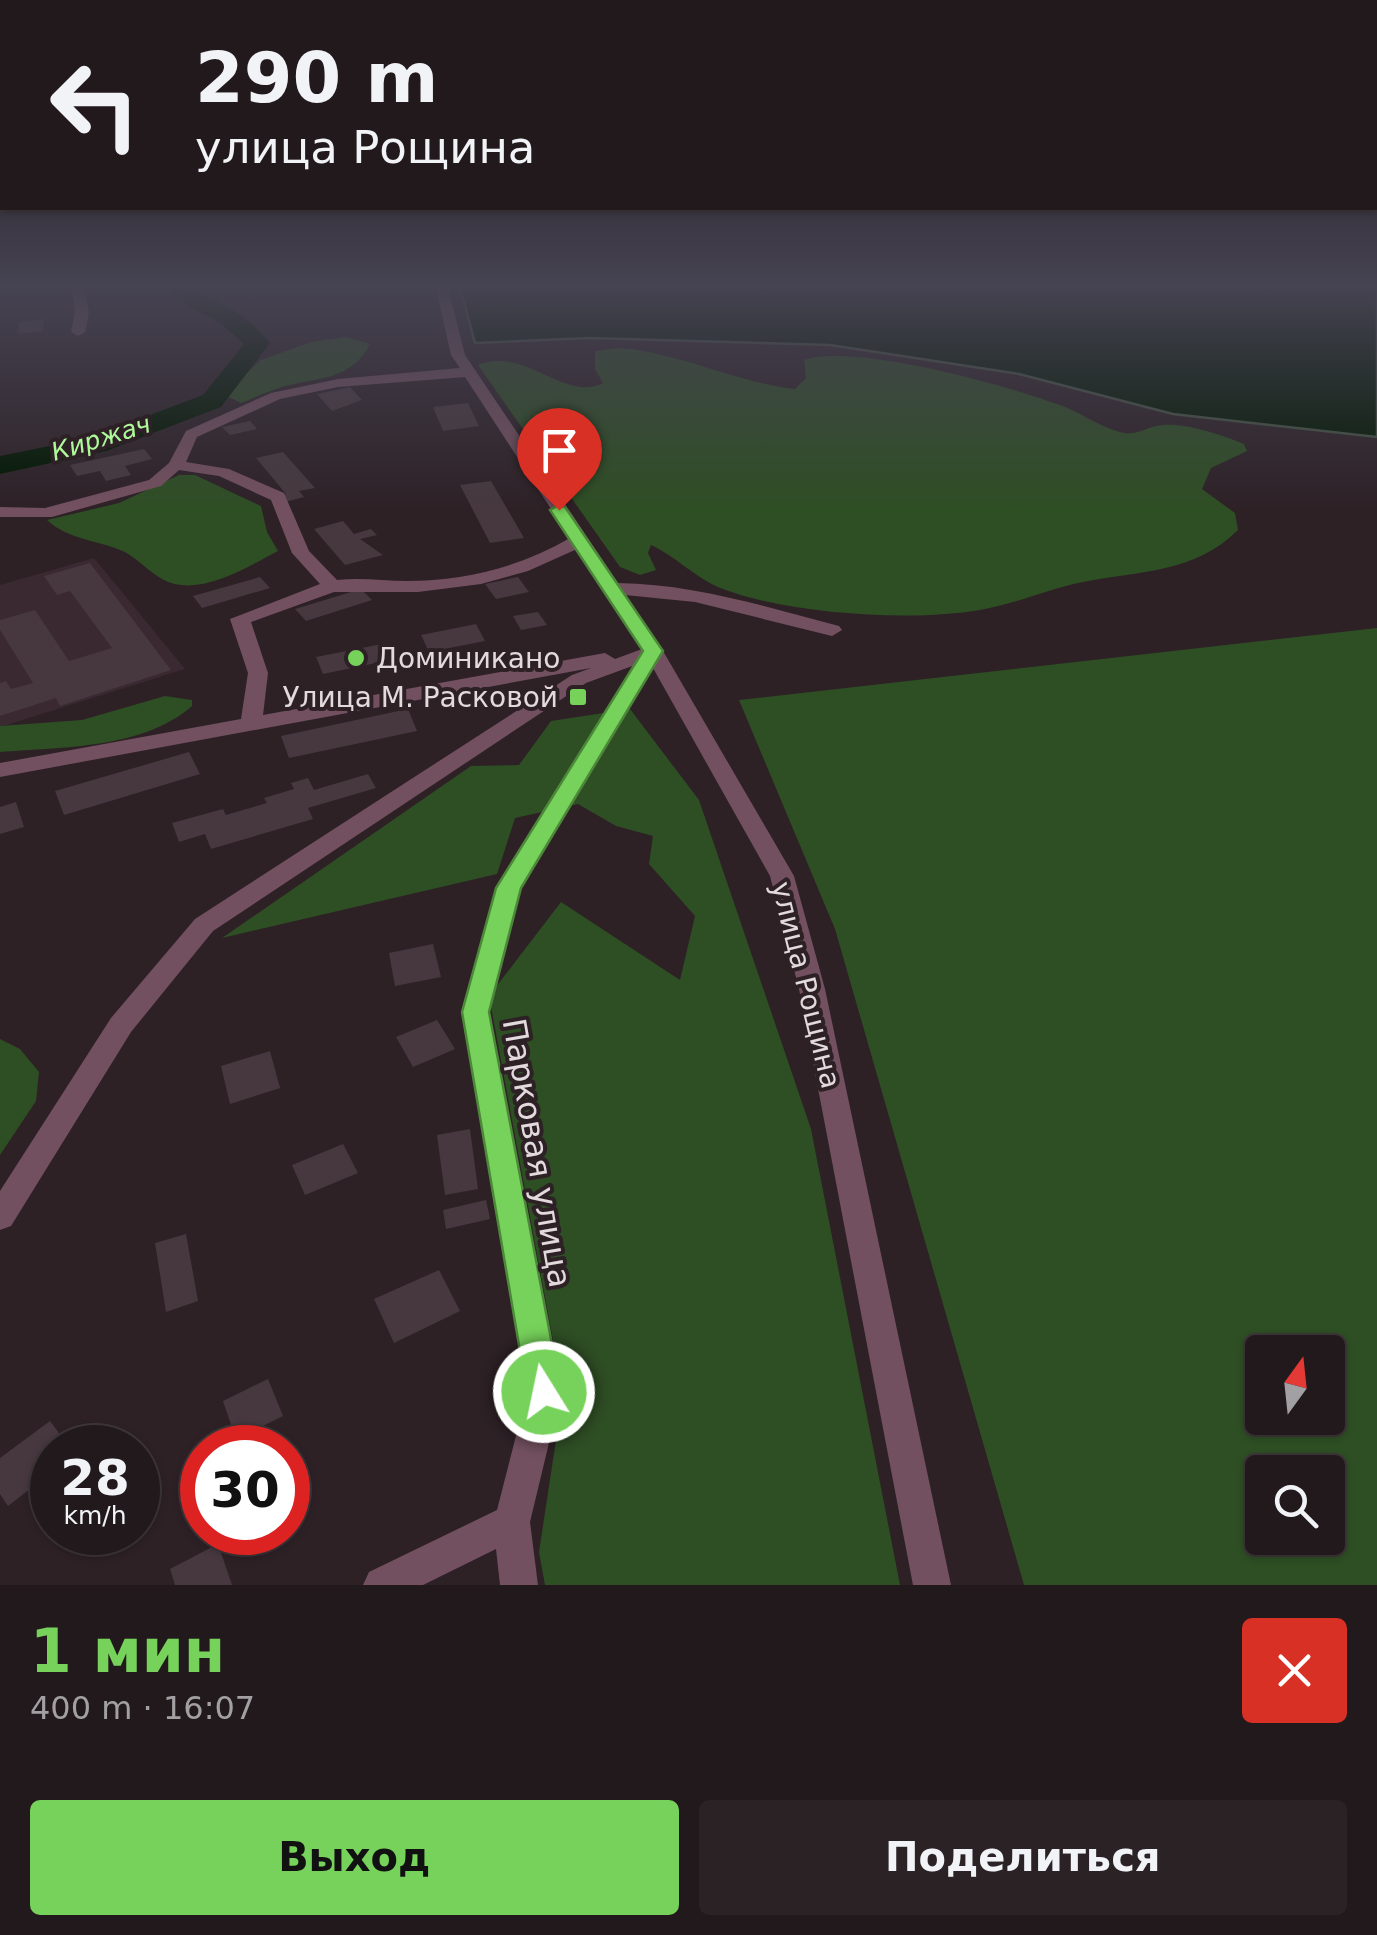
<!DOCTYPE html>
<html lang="ru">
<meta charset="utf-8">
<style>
body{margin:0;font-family:"DejaVu Sans",sans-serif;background:#2a2225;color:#f1f3f6;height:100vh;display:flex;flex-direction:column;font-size:38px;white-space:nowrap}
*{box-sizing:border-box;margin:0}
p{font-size:32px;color:#a2a0a3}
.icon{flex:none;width:55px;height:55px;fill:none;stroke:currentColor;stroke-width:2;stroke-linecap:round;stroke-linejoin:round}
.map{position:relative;height:1585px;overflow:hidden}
.sheet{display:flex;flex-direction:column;background:#22191c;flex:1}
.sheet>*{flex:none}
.top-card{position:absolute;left:0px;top:0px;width:1378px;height:210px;box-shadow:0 2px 8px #0004,0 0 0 2px #3f383b;background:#22191c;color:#f1f3f6;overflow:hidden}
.needle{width:65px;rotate:15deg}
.fabs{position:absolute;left:1245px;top:1335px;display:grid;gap:20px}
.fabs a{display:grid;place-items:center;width:100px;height:100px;border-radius:10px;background:#22191c;box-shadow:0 2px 8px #0004,0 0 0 2px #3f383b;font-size:50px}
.speed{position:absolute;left:30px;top:1425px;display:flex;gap:20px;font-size:50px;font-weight:700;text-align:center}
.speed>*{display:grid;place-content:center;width:130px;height:130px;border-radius:50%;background:#22191c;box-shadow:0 2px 8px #0004,0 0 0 2px #3f383b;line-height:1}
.speed small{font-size:25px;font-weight:400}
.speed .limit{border:15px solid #d22;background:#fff;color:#111}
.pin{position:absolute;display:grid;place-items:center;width:85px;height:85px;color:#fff;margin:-102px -42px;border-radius:50% 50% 50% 0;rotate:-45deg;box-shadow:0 0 10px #0007}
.pin .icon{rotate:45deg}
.me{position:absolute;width:110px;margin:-55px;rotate:350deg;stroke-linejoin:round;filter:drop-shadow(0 0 8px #0008)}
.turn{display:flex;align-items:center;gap:35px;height:210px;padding:0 30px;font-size:45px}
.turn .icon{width:130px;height:130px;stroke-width:2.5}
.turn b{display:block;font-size:70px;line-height:85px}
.round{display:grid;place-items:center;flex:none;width:105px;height:105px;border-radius:10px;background:#2a2225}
.overview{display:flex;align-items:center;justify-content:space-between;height:170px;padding:0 30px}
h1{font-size:60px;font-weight:600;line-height:75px;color:#76d25a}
.cta{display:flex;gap:20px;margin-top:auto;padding:20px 30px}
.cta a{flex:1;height:115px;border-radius:10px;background:#76d25a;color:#111;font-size:40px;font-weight:600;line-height:115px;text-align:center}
.cta a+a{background:#2a2225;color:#f1f3f6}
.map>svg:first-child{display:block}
</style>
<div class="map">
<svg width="1377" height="1585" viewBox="0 0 1377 1585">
<rect width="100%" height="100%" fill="#2d2126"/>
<!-- built -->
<path fill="#3a2931" d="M94,558l91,111 -185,58v-142z"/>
<!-- green -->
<path fill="#2e4e24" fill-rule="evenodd" d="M347,337l23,7c-19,38 -56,33 -91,44 -13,4 -25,10 -38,15l-17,-8 37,-35 50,-18z
M622,348c60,6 113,34 173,41l11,-11 -2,-18c50,-17 201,25 253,44 22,7 40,22 63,28 18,5 26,-6 43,-7 24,-2 59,10 81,19l3,7 -36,17 -9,21 33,24 3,17c-43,43 -99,41 -155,52 -35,7 -68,22 -103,28 -70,12 -191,4 -257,-21 -27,-10 -46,-32 -72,-44l-3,8 8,17 -16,5 -20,-8 -142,-202c47,-19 87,38 125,18l-8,-14v-18z
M179,475h16l66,31 6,26 11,19c-31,16 -80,48 -116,28 -13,-7 -24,-20 -37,-27 -26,-12 -57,-12 -78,-32l72,-17z
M1377,628v957h-353l-189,-656 -96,-229zM1328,1352v66h-66v-66zM1328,1472v66h-66v-66z
M165,696l27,4v6c-49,43 -130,41 -192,46v-26l82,-6z
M630,709l69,91 112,329 89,456h-355l-6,-33 24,-158 -74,-398 72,-94 119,78 15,-64 -46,-52 4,-28 -37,-10 -38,-22 -63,14 -18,56 -275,64 249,-172 48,-1 32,-44z
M0,1039l20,10 19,23 -3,29 -36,54z"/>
<!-- water -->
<path fill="#001700" stroke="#445242" stroke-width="2.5" d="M460,288h917v149l-204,-23 -154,-40 -189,-29 -241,-7 -114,5z"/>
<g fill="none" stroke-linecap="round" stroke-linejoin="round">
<!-- river -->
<path fill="#001700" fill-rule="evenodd" d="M171,288c34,0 77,27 99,55l-49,64 -115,44 -106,23v-18l89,-18 114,-43 41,-51 -24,-21 -46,-25z"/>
</g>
<!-- building -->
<path fill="#46383e" d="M44,319l-1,12 -25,3 1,-12z
M350,387l12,13 -30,11 -15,-17z
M468,403l11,23 -36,5 -10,-24z
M250,421l7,8 -27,6 -8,-8z
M144,449l8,10 -27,7 6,9 -25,6 -6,-10 -23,5 -7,-11z
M283,452l32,36 -16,3 5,6 -19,5 -5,-6 6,-2 -30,-36z
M491,481l33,57 -34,5 -30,-58z
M343,521l11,13 17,-5 6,6 -17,4 23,16 -38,10 -31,-36z
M90,563l81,107 -111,36 -4,-8 -56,18v-33l6,-2 5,8 22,-6 -33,-53v-10l35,-10 34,51 43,-13 -42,-57 -13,4 -13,-19z
M260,577l10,11 -68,20 -9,-12z
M518,577l11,15 -33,7 -11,-15z
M361,589l11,11 -66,21 -11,-12z
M538,612l9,13 -26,5 -8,-14z
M476,624l9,17 -56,11 -8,-17z
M387,643l8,16 -72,15 -7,-17z
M408,709l9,22 -128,27 -8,-22z
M189,752l11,22 -136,41 -9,-24z
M368,774l8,14 -68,20 5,11 -102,30 -6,-15 -26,8 -7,-19 51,-14 3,6 41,-12 -3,-5 30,-9 -3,-6 17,-5 6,12z
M16,802l8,25 -24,7v-27z
M433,944l8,33 -46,9 -6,-33z
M437,1020l18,29 -42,18 -17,-30z
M270,1051l10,37 -50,16 -9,-38z
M470,1129l8,60 -33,6 -8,-60z
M343,1144l15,29 -53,22 -13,-30z
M486,1200l4,19 -44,10 -3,-19z
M186,1234l12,67 -32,11 -11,-69z
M439,1270l21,41 -66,32 -20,-44z
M268,1379l15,37 -47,23 -13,-38z
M50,1421l20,27h-18v24l-44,34 -8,-12v-36z
M218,1544l14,41h-57l-5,-16z"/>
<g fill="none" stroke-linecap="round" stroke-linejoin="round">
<!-- minor -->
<path fill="#73505f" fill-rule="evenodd" d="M72,288h12l5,24 -4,20 -7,4 -7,-4 4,-20z
M436,288h12l17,67 153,228c76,1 148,24 221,43l3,4 -10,6 -137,-34 -70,-7 38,56 131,225 31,113 126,596h-38l-114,-596 -29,-113 -117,-208 -132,220 -32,123 72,382 -31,129 8,63h-38l-4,-36 -73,36h-60l6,-13 128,-62 30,-117 -64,-382 34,-123 138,-223 -49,18 -373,248 -82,101 -120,194 -11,4v-39l111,-173 84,-99 377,-244 19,-7 -591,109v-14l241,-44 7,-46 -18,-54 90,-35 -28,-31 -21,-53 -52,-24 -40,-6 -18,16 -109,31h-52v-10l45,1 104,-28 20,-17 17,-32 85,-38 67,-14 122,-11 -9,-13zM465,377l105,161c-50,29 -105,43 -163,43 -23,0 -46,-4 -70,-1l-28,-29 -25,-58 -55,-24 -43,-7 11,-25 83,-38 58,-12zM577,549l65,100 -27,10 -10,-6 -342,62 5,-42 -17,-51 83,-30h84l63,-8 47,-13z"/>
</g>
<!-- sky -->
<linearGradient id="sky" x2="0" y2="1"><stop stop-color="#191215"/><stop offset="0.56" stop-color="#464352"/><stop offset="1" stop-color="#464352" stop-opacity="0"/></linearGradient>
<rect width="1377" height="510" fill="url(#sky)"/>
<!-- route -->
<path fill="#76d25a" stroke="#4d883a" stroke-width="2.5" d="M559,505l6,2 98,144 -142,237 -32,124 72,380 -5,12 -12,5 -12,-5 -5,-12 -65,-380 34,-124 147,-237 -93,-141z"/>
<!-- markers -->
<g fill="#76d25a" stroke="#2d2126" stroke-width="4">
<circle cx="356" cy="658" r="10"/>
<rect x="568" y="687" width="20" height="20" rx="5"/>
</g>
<g text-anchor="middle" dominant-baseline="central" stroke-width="8" stroke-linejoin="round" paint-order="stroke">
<!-- far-water labels -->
<g font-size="25" font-style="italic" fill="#aff99b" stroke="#2d2126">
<text transform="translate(101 438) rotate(-17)">Киржач</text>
</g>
<!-- poi labels -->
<g font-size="28" fill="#e3dadd" stroke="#2d2126" text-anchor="start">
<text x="376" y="658">Доминикано</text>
<text x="558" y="697" text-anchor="end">Улица М. Расковой</text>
</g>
<!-- street labels -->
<g font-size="28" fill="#e3dadd" stroke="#2d2126">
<text transform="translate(806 985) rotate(76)">улица Рощина</text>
</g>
<!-- near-street labels -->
<g font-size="32" fill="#e3dadd" stroke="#2d2126">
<text transform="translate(537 1153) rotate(80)">Парковая улица</text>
</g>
</g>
</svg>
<div class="fabs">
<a><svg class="needle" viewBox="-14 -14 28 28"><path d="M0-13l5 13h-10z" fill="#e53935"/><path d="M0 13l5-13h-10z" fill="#a2a0a3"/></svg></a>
<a><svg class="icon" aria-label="search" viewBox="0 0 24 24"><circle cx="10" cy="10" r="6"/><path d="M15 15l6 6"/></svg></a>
</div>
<div class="speed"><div>28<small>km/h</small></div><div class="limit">30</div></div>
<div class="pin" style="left:559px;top:510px;background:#d93025"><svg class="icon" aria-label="arrive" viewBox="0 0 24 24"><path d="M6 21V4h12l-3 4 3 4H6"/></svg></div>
<svg class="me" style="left:544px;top:1392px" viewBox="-20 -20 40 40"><circle r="17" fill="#76d25a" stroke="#fff" stroke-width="3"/><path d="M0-11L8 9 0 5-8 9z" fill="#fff"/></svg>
<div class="top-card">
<div class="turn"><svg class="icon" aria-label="left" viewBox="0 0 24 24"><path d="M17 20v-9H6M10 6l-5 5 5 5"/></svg><div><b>290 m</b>улица Рощина</div></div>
</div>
</div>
<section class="sheet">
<div class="overview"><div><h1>1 мин</h1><p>400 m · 16:07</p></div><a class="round" style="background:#d93025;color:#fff"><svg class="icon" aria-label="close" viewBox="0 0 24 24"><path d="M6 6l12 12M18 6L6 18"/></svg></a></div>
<div class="cta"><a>Выход</a><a>Поделиться</a></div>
</section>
